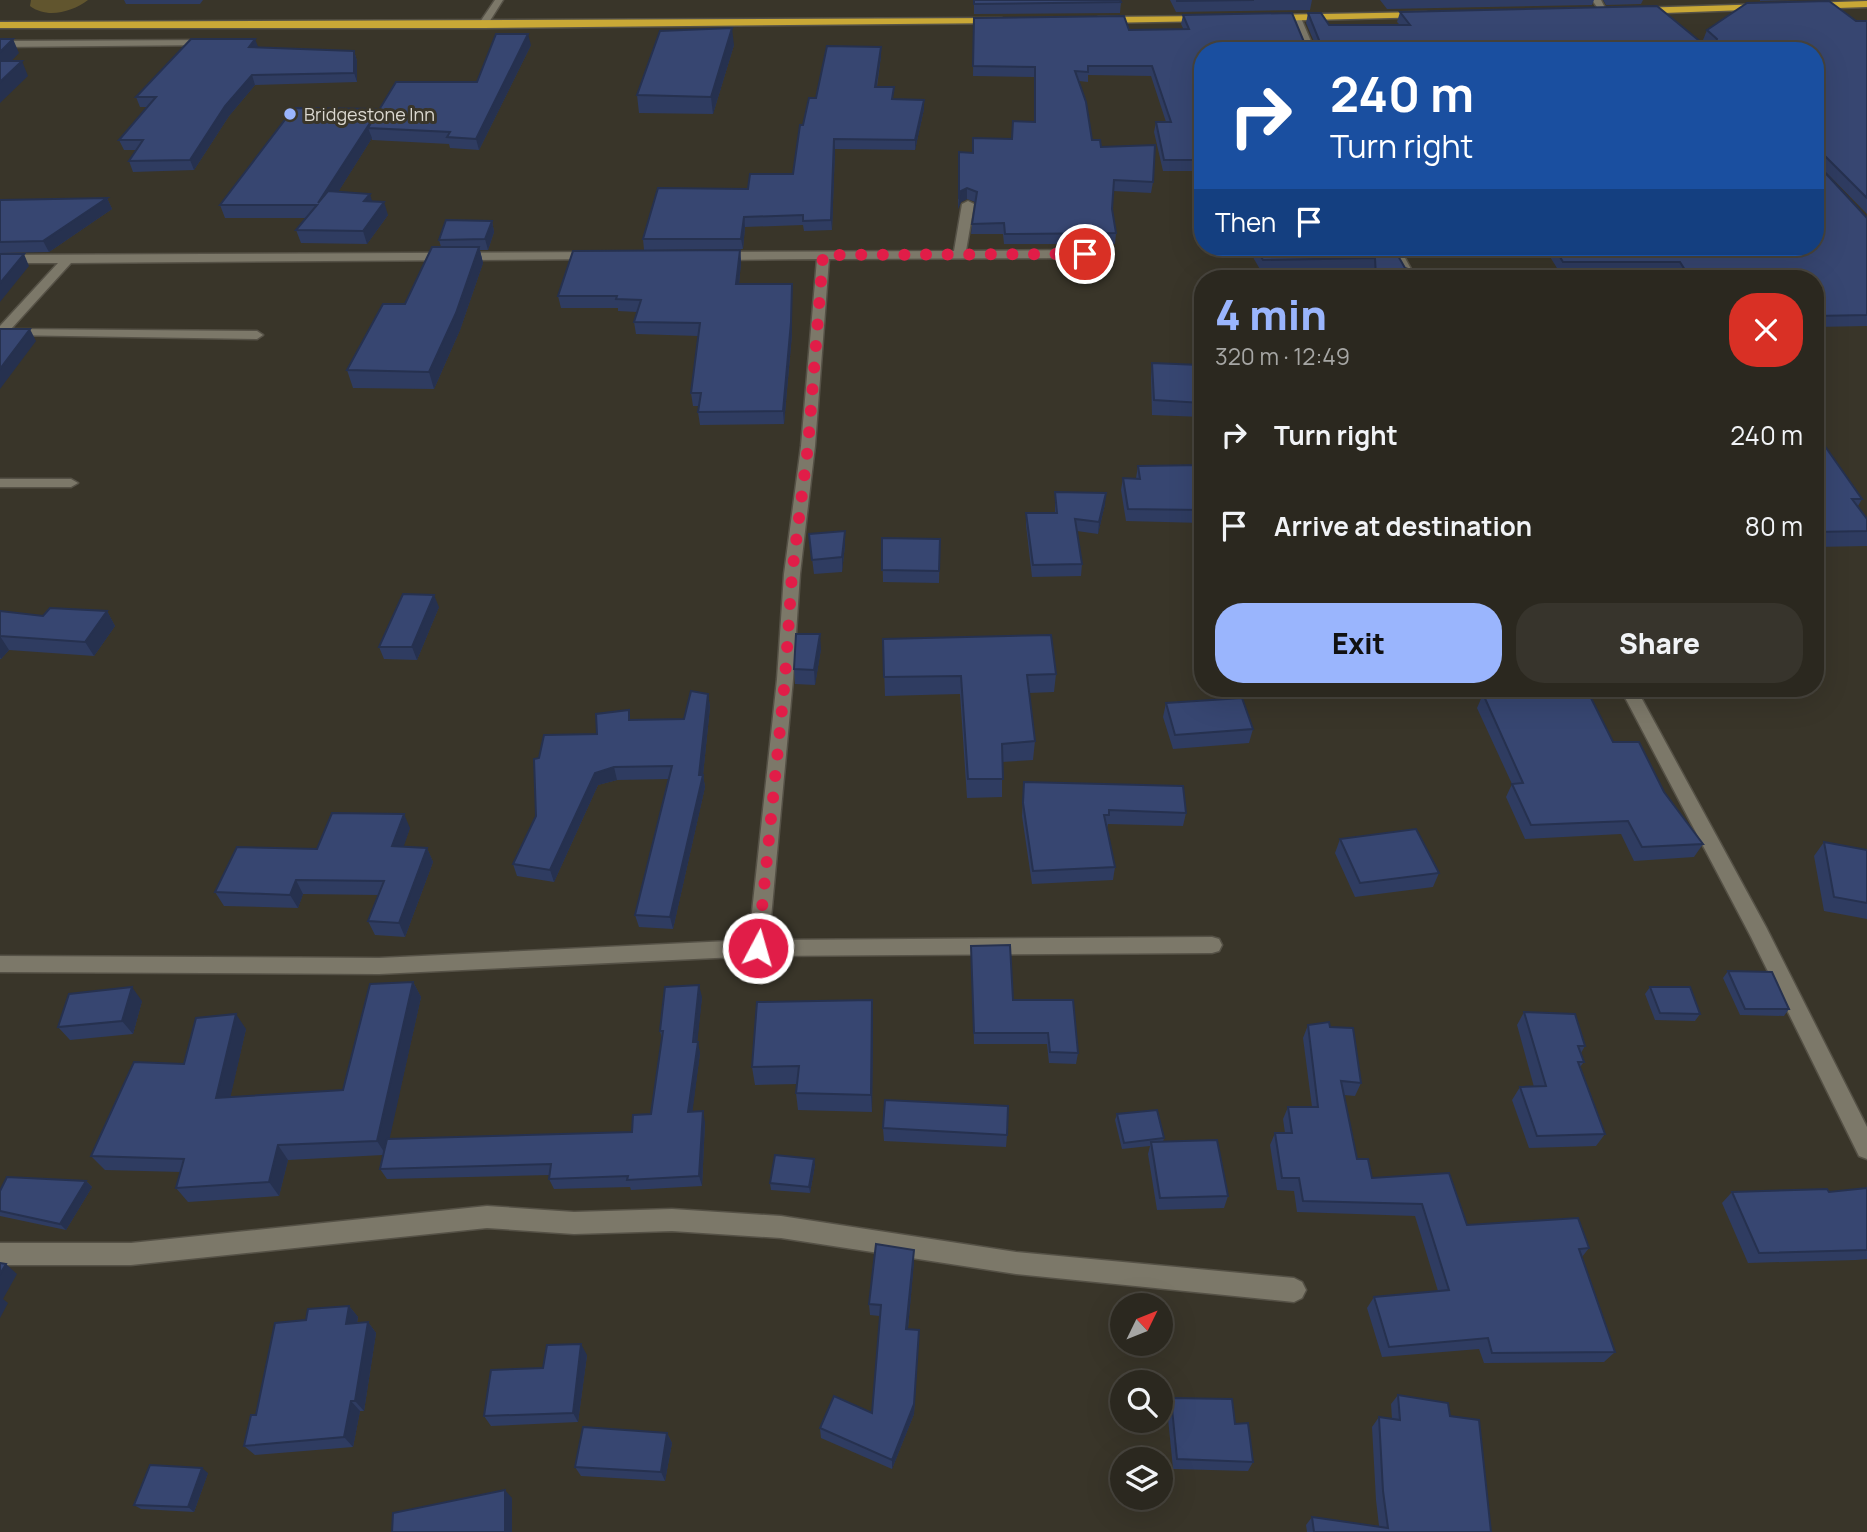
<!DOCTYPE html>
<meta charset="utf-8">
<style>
body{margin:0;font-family:Manrope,sans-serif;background:#37342c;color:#f1f3f6;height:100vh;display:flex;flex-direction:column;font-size:26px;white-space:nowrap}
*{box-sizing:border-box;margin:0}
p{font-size:23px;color:#a6a6a4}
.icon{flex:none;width:38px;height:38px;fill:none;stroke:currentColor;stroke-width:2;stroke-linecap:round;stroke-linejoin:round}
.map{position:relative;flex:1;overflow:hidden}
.side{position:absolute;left:1194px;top:270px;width:630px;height:427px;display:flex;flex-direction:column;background:#2b281f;border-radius:28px;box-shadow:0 7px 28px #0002,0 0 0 2px #47443d}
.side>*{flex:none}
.guide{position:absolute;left:1194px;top:42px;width:630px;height:214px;border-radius:28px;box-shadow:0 7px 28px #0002,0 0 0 2px #47443d;background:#1a4fa0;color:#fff;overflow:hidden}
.needle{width:46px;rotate:47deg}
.fabs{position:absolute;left:1110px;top:1293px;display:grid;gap:14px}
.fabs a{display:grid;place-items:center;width:63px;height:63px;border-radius:50%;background:#2b281f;box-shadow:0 7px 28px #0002,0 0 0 2px #47443d;font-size:35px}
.pin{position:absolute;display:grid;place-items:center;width:60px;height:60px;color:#fff;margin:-30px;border:4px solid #fff;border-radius:50%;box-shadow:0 2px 7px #0007}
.me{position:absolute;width:77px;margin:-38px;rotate:6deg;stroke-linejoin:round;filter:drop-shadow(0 0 5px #0008)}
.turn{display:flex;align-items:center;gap:24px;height:147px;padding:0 21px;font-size:32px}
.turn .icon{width:91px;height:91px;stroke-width:2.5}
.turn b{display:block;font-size:49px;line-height:60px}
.then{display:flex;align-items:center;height:66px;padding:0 21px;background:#0003;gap:14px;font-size:26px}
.round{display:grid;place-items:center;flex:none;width:74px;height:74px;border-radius:28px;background:#37342c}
.head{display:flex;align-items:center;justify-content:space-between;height:119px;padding:0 21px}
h1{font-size:42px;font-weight:800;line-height:52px;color:#9ab5fd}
.button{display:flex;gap:14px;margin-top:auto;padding:14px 21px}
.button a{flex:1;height:80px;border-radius:28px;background:#9ab5fd;color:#111;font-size:28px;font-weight:800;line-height:80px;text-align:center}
.button a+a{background:#37342c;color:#f1f3f6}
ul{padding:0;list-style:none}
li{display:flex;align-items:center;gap:21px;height:91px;padding:0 21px}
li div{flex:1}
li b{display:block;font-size:26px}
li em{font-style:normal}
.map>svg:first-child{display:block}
</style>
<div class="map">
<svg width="1867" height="1532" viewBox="0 0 1867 1532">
<rect width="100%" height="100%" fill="#393529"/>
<!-- green -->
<path fill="#61552e" d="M31,0h57c-16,12 -41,19 -58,6z"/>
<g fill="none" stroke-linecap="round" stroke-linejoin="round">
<defs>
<path id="street" d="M495,0h8l-17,27h-6l-2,-2z
M1592,0h9l7,14h-6z
M1296,15l5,3 14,33h-10l-14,-33z
M213,40l2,2 -5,3 -210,2v-6z
M968,201l6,3 -8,47 119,-1 6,4 -6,4 -256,1 -14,187 -15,128 -7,105 -24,261 443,-3 7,2 3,6 -3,6 -7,2 -454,3 -379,18 -379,-2v-16l379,2 370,-18 28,-261 7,-105 17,-128 16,-187 -99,1 -6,-4 6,-4 236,-1 8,-47z
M1387,247h12l17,31h-12z
M595,252l6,4 -2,3 -528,4 -60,66 246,2 6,4 -6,4 -251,-4 -6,3v-12l58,-63h-58v-8z
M0,479h71l7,4 -7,4h-71z
M1620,688h16l130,239 101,200v32l-8,-3 -108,-219z
M487,1206l87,6 98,-3 109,7 235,36 278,26 8,4 4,8 -4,8 -8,4 -278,-28 -235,-36 -109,-7 -98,3 -87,-6 -356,37h-131v-22h131z"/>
<path id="highway" d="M1867,1v6l-59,2 -5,-3 5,-3z
M1769,4l4,1v4l-137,5 -5,-3 5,-3z
M1426,12l4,1v4l-164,4 -5,-3 5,-3z
M1209,16l6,3 -2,2 -115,2 -6,-3 6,-3z
M1002,18l6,3 -2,2 -523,5h-483v-6z"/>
</defs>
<!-- street casing -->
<use href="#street" stroke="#555146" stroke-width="3"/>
<!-- highway casing -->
<use href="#highway" stroke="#555146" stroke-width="3"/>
<!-- street -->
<use href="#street" fill="#7c7869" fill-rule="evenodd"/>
<!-- highway -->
<use href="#highway" fill="#c9a836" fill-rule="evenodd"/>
</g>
<!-- wall -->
<path fill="#2f3c61" d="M124,0h79l-3,4h-74z
M974,0l147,2 -1,11 -146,1z
M1170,0h142l-2,10 -134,2z
M1380,0h214l-2,5 -205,4z
M1603,0h40l-2,4 -35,1z
M1760,0h41l-41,1z
M1400,12l307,31 -4,-3 4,-10 160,-9v193l-49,-50 49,54v108l-52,1v-49h-136l-3,-5h-116l-16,-26h271v-196h-613v120h-39l-9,-39 2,-10h10l-15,-46 -63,-1v7l-9,-1 13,59 61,42 -2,11 -38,-2 -1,18 4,24 -1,11h-111l-1,-10h-32l1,-10 3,-22 -8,-3 -6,3 -3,7 1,-57 14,1 39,-14 22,-17v-45l-61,-1 1,-58 155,12h55l-3,-6 2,-9 121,27 11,2 -9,-21 2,-10 21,12h71l-3,-3z
M531,45l-52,105 -29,-2 -1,-4 -77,-4v-2l-34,54 34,9 16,14 -21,29 -66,-1 -5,-13 10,-12h-81l-5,-13 159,-95 98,-28z
M734,45l-21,69 -74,-1 -2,-18z
M258,48l96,3 3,10v21l-102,3 -26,31 -35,54 -61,2 -4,-11 8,-11h-13l-5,-10 29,-33h-8l-4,-10z
M881,56l-4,31 17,12 30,10 -9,41 -80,-1 -3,81 -28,1 -1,-6 -58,2 -2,22 -99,1 -1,-11 105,-50 45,-15 10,-49 13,-27z
M107,198l5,11 -63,43 -49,1v-53z
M492,221l2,11 -6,18h-8l3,13 -23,67 -26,59 -81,-1 -6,-18 58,-66 36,-57 -2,-7z
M1247,247h146l12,21 10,10h-42l-1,-10 -111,3z
M740,250l1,12 -2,22h53v50l-8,90 -84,1 -2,-13 1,-6h-6l-2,-13 7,-57 -62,-2 -2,-12 3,-10 -19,-1v-3h-57l-3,-12z
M1152,363l50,27v19l-1,8 -49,-2 -1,-38z
M1815,432l47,67 -4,7 9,13v27l-52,1z
M1202,465v58l-76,-2 -5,-31 2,-12h13l2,-12z
M1055,492l50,12 -7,30 -21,-3 5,33 -1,12 -49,1 -6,-52v-12h29z
M809,534l36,11 -3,27 -28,2z
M882,538l58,1 -1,44 -56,-1z
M439,607l-22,53 -33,-1 -5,-12z
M0,611l43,5 64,-5 8,15 -21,30 -85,-6 -8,9h-1z
M883,639l173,35 -2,18 -25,1 6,48 -2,19 -31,2v35l-35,1 -7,-104 -75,2z
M821,649l-6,36 -20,-1 -1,-15z
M1215,688h42l-2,5 -39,-1z
M1493,688h93l27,54 51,50 39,52 -9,13 -60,4 -13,-27 -96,5 -19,-42 6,-13 -35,-76 6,-14h12z
M708,694l2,13 -7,68 2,12 -32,142 -34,-2 -4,-12 34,-136 -52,1 -19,5 -44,97 -37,-6 -4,-12 23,-48 3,-58 92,-38 53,-1z
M1166,703l87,26 -4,14 -76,6 -10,-32z
M1024,782l162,31 -3,13 -75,-2 -1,4 8,39 -2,13 -81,4 -10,-68z
M410,828l-7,19 24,1 6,14 -28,75 -30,-2 -7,-14 10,-26 -75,-1 -5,14 -74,-2 -9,-14 102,-43z
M1340,839l99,34 -6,14 -78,10 -20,-44z
M1824,842l43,8v69l-43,-8 -10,-55z
M971,946l42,54 65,53 -2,11 -27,-1 -2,-19h-73z
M1728,971l61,38 -5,7 -44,-1 -17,-37z
M413,982l8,15 -32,142 243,-7 19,-18 11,-75 -2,-8 42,-34 -5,45 3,11 -8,59 13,10 -3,64 -71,4 -1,-3 -76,2 -5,-10 1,-4 -163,4 -7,-10 3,-14 -95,5 -9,36 -91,6 -12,-14 5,-16 -76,-2 -14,-14 93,-92 62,-35 -16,68 113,-7z
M1650,987l50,27 -5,7 -40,-1 -10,-26z
M142,1001l-9,33 -63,6 -12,-13z
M1524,1012l61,34 -4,7 3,9 -4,5 25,67 -9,12 -67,2 -17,-48 8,-13h14l-17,-62z
M873,1018l-1,94 -74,-2 -2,-17 1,-9 -42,1 -3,-18z
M1308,1025l22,2 31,56 -6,13 -11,-1 13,64 15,19 95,47 122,23 -7,9 33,95 -11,10 -120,1 -5,-14 -97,8 -15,-49 7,-11 64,-6 -23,-75 -118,-4 -3,-21 -17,-1 -7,-45 5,-12h10l-2,-14 5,-12h24l-9,-69z
M1117,1114l47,24 -1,4 65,54 -4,12 -67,2 -9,-56 2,-8 -28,3 -7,-29z
M883,1128l124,7 -1,12 -122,-6z
M815,1165l-5,28 -39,-3 -1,-7z
M86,1181l6,6 -26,43 -66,-14v-25z
M1867,1188v71l-11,1 -108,3 -26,-60 10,-11h97z
M914,1261l-6,68 11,1 -5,84 -22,55 -71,-31 -1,-10 52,-15 8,-97 -10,-1 -1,-11z
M349,1306l9,11 -1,6 11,-1 8,11 -12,78h-4l-7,36 -98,8 -11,-9 62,-126z
M587,1355l-9,67 -87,4 -7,-10 59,-48z
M1398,1395l52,21 41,116h-184l-1,-7 6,-8 67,9 -3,-26 -4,-73 7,-10 13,2 -1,-15z
M1171,1398l64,26 18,38 -5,9 -75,-2 -6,-61z
M667,1433l5,10 -7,38 -84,-5 -6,-9z
M208,1473l-14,39 -53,-3 -7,-4z"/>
<!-- shaded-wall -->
<path fill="#26314f" d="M732,28l2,17 -21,69 -2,-17z
M528,34l3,11 -52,105 -3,-11z
M13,39l6,14 -19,20v-21z
M255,39l4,10 -10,-2z
M881,47v9l-6,40v-9z
M354,51l3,10v21l-3,-9z
M22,61l6,15 -28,27v-21z
M252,75l3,10 -26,31 -35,54 -4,-10 35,-54z
M924,100v9l-9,41v-10z
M379,109l3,12 -14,7 4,10 -49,78 -5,-13z
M834,139l1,10 -3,81 -1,-10z
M967,188v11l-6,3 -3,7 1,-10 2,-8z
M370,194l4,13 -10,-6z
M107,198l5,11 -63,43 -6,-11z
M384,202l4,13 -21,29 -4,-13z
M744,217l1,10 -2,22 -2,-10z
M492,221l2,11 -6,18 -3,-11z
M479,247l4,16 -23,67 -26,59 -5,-17z
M740,250l1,12 -3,35 -2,-13z
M24,254l5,12 -29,36v-19z
M792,284v50l-8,90 -1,-13z
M30,329l6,12 -36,48v-20z
M1106,493l-1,11 -7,30 1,-12z
M845,531v14l-3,27v-15z
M434,595l5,12 -22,53 -5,-13z
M107,611l8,15 -21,30 -9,-14z
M820,634l1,15 -6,36 -1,-15z
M0,636l9,14 -8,9 -1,-2z
M708,694l2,13 -7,68 2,12 -32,142 -3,-12 29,-142z
M614,767l3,13 -19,5 -44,97 -4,-12 45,-97z
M404,814l6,14 -11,32 -7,-14z
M427,848l6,14 -28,75 -6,-14z
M296,880l7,14 -5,14 -8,-13z
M413,982l8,15 -35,158 -9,-14z
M699,985l3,12 -5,49 1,-4 2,11 -9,70 -3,-11z
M132,987l10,14 -9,33 -11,-13z
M872,1000l1,18 -1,94 -1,-17z
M236,1014l10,15 -19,83 -11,-14z
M703,1111l2,11 -3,64 -3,-10z
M278,1145l10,15 -9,36 -10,-14z
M814,1159l1,6 -5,28 -1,-6z
M86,1181l6,6 -26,43 -6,-6z
M914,1250v11l-7,78 -1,-10z
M6,1264l11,10 -14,25 5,4 -8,15v-44z
M349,1306l9,11 -3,17 -9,-10z
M368,1322l8,11 -12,78 -9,-10z
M919,1330l-5,84 -22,55v-9z
M581,1344l6,11 -9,67 -5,-9z
M351,1401l9,10 -7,36 -9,-10z
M667,1433l5,10 -7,38 -4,-9z
M202,1468l6,5 -14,39 -6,-5z
M505,1490l7,8v34h-7z"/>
<!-- building -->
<path fill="#374671" stroke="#26314f" stroke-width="2" d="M974,0h146l1,2 -147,2z
M1177,0h77l-77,1z
M1829,1l27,20h11v177l-45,-45h-4v12l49,53v97l-52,1v-38h-125l-10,-16h-117l-9,-15h261v-196h-613v109h-38l-8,-38h15l-19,-56h-64v6l-13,-1 11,31 6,38h8l1,7 54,-2 -2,37 -39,-2 -2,29 4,24 -111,1 -1,-11 -32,1 5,-32 -10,-4 -6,3 -2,8v-47l14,1v-15l39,1 1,-18 22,1v-55l-62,-1 1,-48 150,-2 5,14 60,-1 -6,-14 109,-2 12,29 13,2 2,-4 -11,-27h13l8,12h81l-10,-13 257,-6 45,37 13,1 2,-5 -10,-9 40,-27z
M732,28l-21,69 -74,-2 23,-64z
M496,34h32l-52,105 -29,-2 3,-5 -82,-4 28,-46h81z
M0,39h13l-13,13z
M191,39h64l-6,8 105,4v22l-102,2 -27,31 -35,54 -61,1 14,-21h-24l37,-43h-20z
M827,46l54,1 -6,40h19l-2,12 32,1 -9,40 -81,-1 -3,81 -28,1v-6l-59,2 -3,22h-98l15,-51 90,1 2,-15h43l7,-49h3l6,-27h7z
M0,61h22l-22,21z
M294,108l85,1 -61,94 10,-12 42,3 -6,7 20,1 -21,29 -67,-1 21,-25h-97z
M107,198l-64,43 -43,1v-42z
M446,220l46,1 -7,18 -46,1z
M432,247h47l-23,66 -27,59 -82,-2 36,-66h22z
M1255,247h138l12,21 6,2 4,8h-39l-1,-20 -112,2z
M740,250l-4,34h56l-1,38 -8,89 -85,1 3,-19h-10l9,-70 -66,-1 7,-22 -25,-1 1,-3h-59l15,-45z
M0,254h24l-24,29z
M0,329h30l-30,40z
M1152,363l48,2 2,38 -48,-3z
M1815,432l47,67h-10l15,20v12l-52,1z
M1202,465v45l-74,-1 -5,-31 17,1 -2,-13z
M1055,492l51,1 -7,29 -24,-3 7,45 -49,1 -7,-52h31z
M845,531l-3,26 -30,3 -3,-26z
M882,538l58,1 -1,32 -57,-1z
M403,594l31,1 -22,52h-33z
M50,608l57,3 -22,31 -85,-6v-25l43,5z
M796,634h24l-6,36 -20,-1z
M1051,635l5,39 -29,1 8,66 -33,3 1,35h-35l-7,-103 -77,1 -1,-38z
M1504,688h82l27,54h26l25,50 39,52 -61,3 -14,-26 -97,4 -19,-41 11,-1 -40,-89 24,1z
M691,691l17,3 -9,81h4l-33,142 -35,-2 37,-149 -58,1 -19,6 -45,97 -37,-6 23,-48 -2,-57 5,-1 5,-23 53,-1 -1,-20 33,-4v10l55,-1z
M1242,698l11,31 -78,6 -9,-32z
M1024,782l159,4 3,27 -77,-3v5h-5l11,52 -82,4 -10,-68z
M332,813l72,1 -12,32 35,2 -28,75 -31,-2 16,-40 -88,-1 -6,15 -75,-3 22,-45 80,2z
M1416,829l23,44 -79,10 -20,-44z
M1824,842l43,8v53l-33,-6z
M1010,945l3,55h60l5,53 -28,-1 -2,-19h-74l-3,-87z
M1728,971l44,1 17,37h-44z
M413,982l-36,159 -99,4 -9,37 -93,6 8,-29 -93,-3 43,-94 50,2 12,-46 40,-4 -20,84 127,-8 27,-106z
M699,985l-6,57h5l-10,70 15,-1 -4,65 -72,4 1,-4 -79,3 2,-15 -171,5 7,-30 245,-7 1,-17 18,-1 12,-83h-3l5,-44z
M132,987l-10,34 -64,6 11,-33z
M1650,987h40l10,27 -40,-1z
M872,1000l-1,95 -75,-2 3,-27 -47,1 5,-65z
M1524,1012l51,2 10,32h-7l6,16h-6l27,72 -68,2 -17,-49 26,-1z
M1329,1022l1,5 23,1 8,55 -20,-2 16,78h11l4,19 77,-5 18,52 111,-7 11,30 -10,1 36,103 -123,1 -4,-15 -99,9 -15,-50 75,-7 -27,-86 -119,-3 -4,-23h-17l-7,-45h17l-4,-26h30l-10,-82z
M885,1100l123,6 -1,29 -124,-7z
M1157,1110l7,28 -40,5 -7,-29z
M1217,1140l11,56 -68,2 -9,-56z
M775,1155l39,4 -5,28 -39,-4z
M7,1177l79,4 -26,43 -60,-13v-20z
M1867,1188v62l-108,3 -27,-61 95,-3 2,3z
M876,1244l38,6 -8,79 13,1 -5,74 -22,56 -72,-32 14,-32 38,17 9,-108 -12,-1z
M0,1263l6,1 -6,10z
M349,1306l-3,18 22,-2 -13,79h-4l-7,36 -100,9 7,-31h5l19,-92 31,-3 2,-11z
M581,1344l-8,69 -89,3 7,-46 52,-2 4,-23z
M1398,1395l50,8 2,13 29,4 12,112h-177l-2,-15 76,11 -5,-37 -4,-74 21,3z
M1171,1398l61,1 3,25 13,-1 5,39 -76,-3z
M583,1427l84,6 -6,39 -86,-5z
M150,1465l52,3 -14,39 -54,-2z
M505,1490v42h-113l1,-19z"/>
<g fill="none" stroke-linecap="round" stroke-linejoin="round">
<!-- route -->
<path stroke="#e11d48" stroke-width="12" stroke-dasharray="0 21.6" d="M758,948l27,-269 7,-105 16,-128 15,-191 262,-1"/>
</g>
<!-- markers -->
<circle fill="#9ab5fd" stroke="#393529" stroke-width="2.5" cx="290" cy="114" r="7"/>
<g text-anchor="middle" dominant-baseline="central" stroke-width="6" stroke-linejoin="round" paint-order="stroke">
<!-- far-poi labels -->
<g font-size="18" fill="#dbd8d0" stroke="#393529" text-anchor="start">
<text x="304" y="114">Bridgestone Inn</text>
</g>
</g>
</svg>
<div class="fabs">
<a><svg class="needle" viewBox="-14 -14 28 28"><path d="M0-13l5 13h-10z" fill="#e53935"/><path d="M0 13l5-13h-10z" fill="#a6a6a4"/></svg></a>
<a><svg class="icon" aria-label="search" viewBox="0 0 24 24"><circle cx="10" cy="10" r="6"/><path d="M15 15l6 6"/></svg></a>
<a><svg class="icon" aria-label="layers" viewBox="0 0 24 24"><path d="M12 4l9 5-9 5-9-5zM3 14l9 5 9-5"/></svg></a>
</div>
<div class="pin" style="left:1085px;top:254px;background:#d93025"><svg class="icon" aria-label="arrive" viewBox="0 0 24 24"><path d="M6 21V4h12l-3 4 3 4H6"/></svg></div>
<svg class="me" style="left:758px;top:948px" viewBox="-20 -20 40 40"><circle r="17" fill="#e11d48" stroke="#fff" stroke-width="3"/><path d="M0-11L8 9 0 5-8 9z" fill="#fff"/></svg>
<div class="guide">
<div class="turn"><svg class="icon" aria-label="right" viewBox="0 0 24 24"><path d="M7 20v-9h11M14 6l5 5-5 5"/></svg><div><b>240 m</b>Turn right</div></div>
<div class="then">Then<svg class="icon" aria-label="arrive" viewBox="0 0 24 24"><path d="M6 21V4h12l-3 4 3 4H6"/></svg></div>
</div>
<section class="side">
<div class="head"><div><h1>4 min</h1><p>320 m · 12:49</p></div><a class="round" style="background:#d93025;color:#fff"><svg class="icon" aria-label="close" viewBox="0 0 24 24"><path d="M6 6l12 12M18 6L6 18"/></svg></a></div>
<ul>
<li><svg class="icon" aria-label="right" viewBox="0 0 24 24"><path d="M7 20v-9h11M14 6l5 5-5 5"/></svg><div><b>Turn right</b></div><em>240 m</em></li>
<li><svg class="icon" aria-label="arrive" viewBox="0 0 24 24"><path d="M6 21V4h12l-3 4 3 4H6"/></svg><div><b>Arrive at destination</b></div><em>80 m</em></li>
</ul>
<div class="button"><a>Exit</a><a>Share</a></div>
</section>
</div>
